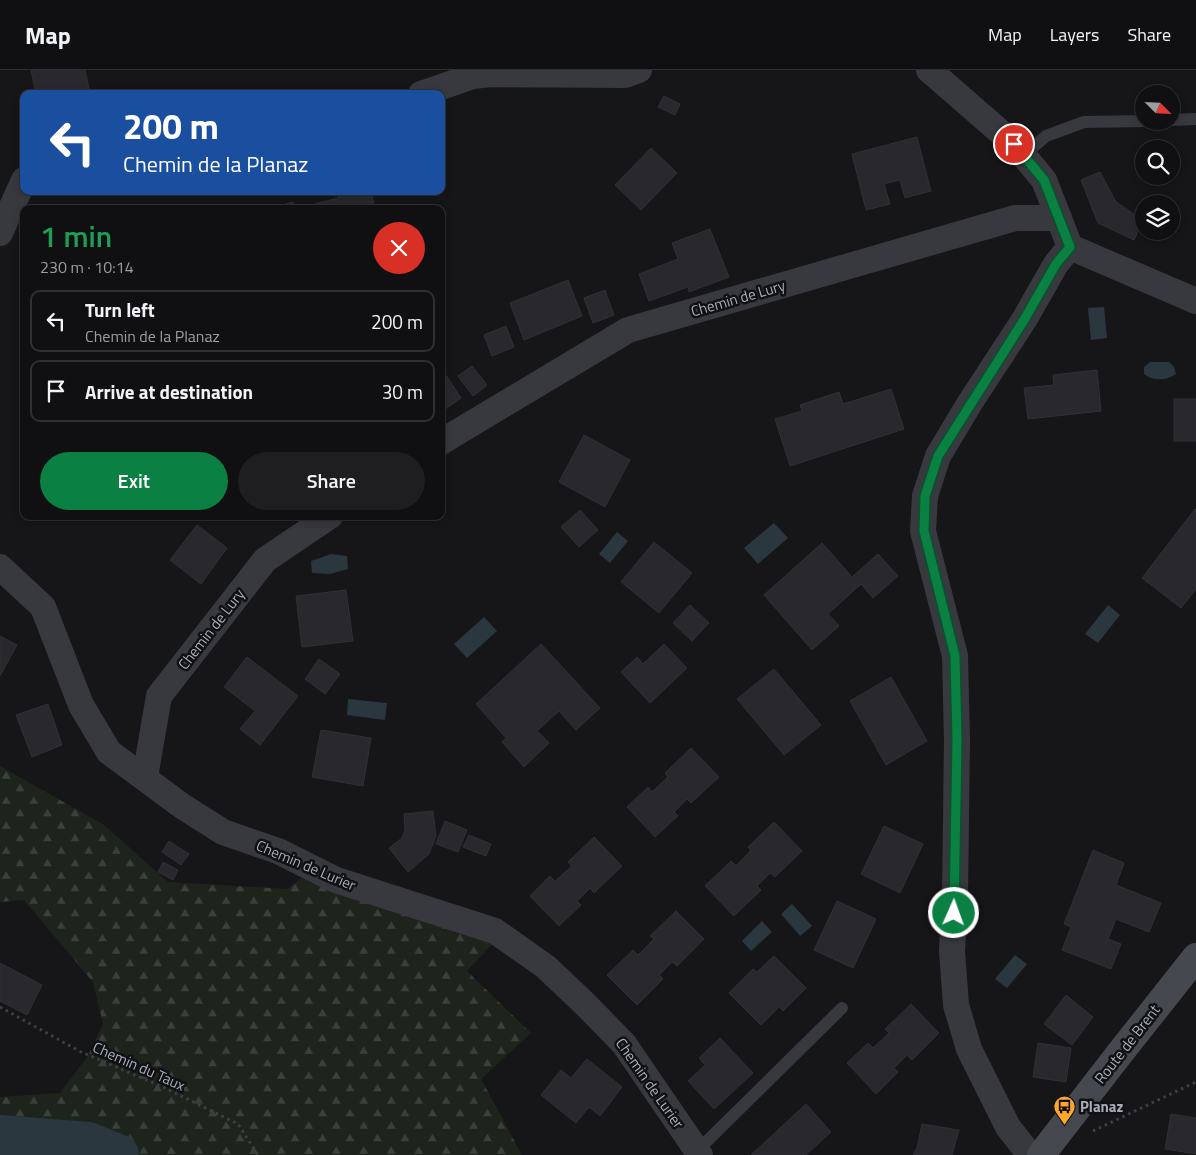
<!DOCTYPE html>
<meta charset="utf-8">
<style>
body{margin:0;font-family:"Titillium Web",sans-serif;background:#1e1e21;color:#f1f3f6;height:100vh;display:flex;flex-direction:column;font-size:19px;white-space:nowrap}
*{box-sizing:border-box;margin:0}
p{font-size:16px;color:#9c9da0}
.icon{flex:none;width:28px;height:28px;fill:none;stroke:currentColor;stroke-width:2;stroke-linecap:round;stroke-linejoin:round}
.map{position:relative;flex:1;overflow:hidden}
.sheet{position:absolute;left:20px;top:135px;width:425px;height:315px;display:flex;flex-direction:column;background:#101013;border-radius:10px;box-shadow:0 2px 8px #0003,0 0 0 1px #303033}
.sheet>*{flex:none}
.guide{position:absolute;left:20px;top:20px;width:425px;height:105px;border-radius:10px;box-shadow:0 2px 8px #0003,0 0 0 1px #303033;background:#1a4fa0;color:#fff;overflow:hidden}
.needle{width:32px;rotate:114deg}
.controls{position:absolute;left:1135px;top:15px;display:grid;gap:10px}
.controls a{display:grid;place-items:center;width:45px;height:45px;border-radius:50%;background:#101013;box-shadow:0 2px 8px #0003,0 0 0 1px #303033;font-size:25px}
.pin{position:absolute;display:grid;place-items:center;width:42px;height:42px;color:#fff;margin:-21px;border:2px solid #fff;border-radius:50%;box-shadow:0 1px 5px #0007}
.me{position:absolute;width:55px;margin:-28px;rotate:2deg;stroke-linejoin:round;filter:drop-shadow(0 0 4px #0008)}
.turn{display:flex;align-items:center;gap:18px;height:105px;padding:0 20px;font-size:22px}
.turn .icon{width:65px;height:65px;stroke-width:2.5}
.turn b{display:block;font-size:35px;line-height:42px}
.round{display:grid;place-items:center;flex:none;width:52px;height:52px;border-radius:26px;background:#1e1e21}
.summary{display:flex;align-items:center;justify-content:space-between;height:85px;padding:0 20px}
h1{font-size:30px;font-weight:600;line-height:38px;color:#1e9e55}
.action{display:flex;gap:10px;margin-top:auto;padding:10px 20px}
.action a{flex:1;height:58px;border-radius:30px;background:#0b8043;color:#fff;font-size:20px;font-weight:600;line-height:58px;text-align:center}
.action a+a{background:#1e1e21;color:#f1f3f6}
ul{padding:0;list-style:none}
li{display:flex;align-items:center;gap:15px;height:62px;margin:0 10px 8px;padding:0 10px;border:2px solid #303033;border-radius:10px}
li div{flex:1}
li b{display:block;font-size:19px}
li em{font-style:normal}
header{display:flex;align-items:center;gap:30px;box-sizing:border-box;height:70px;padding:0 25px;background:#101013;border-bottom:1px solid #303033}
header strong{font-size:24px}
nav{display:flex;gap:28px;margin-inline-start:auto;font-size:18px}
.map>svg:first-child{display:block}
</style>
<header>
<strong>Map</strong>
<nav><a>Map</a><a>Layers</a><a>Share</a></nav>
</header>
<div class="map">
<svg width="1196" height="1085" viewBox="0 0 1196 1085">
<defs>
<pattern id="forest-firs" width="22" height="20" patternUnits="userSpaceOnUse" patternTransform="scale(1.25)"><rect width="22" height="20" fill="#1c241c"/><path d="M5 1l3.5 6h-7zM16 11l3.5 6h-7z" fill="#3a413b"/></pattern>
</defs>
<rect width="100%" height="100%" fill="#161619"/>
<!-- forest -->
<path fill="url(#forest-firs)" d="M0,696l104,59 64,57 120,7 24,-20 183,72 -28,30 64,62 -50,46 41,76h-522v-58l60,-4 28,-37 15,-32 -10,-42 -69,-82 -24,2z"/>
<!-- water -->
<path fill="#2b373e" d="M1104,237l3,31 -16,2 -3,-32z
M1150,292h19l5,5 2,7c-9,7 -24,7 -32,0v-7z
M774,453l14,15 -30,26 -14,-16z
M617,462l11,9 -18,22 -11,-9z
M331,484l16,2 1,13 -18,5 -18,-1 -1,-12z
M1108,535l12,10 -22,28 -13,-9z
M484,547l13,14 -30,27 -13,-14z
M348,629l39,4 -2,17 -38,-5z
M792,834l20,22 -12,10 -19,-22z
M762,851l10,11 -21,19 -9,-10z
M1015,885l12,9 -20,24 -12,-9z"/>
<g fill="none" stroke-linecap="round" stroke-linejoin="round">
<!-- river -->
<path stroke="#2b373e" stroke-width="42" d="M0,1066l88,7 30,12"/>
</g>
<!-- building -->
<path fill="#29292d" stroke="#303035" d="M31,0h54l5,23 -54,1z
M664,26l16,8 -5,11 -17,-8z
M917,67l14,54 -26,7 -5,-18 -16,4 6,20 -24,6 -14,-56z
M651,78l26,25 -36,37 -26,-25z
M1100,102l16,30 27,18 -9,20 -36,-17 -17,-43z
M342,121h29l4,18h-79l42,-11 -1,-6z
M293,132l2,7h-19l-1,-2z
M710,159l19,48 -40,15 -1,-5 -39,14 -10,-27 39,-15 -6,-16z
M568,210l14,36 -58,24 -14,-37z
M605,220l9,25 -21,8 -9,-25z
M506,256l8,21 -22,9 -8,-21z
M472,296l15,19 -14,11 -15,-20z
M441,298l20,30 -20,14z
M1097,300l4,41 -73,8 -4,-31 30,-3 -1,-10z
M891,319l13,40 -114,37 -15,-47 27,-8 -2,-6 39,-13 4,12z
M1174,329h22v42h-22z
M584,365l46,25 -25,47 -46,-25z
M1195,439l1,1v79l-15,19 -39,-30z
M580,440l18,20 -19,17 -18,-20z
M197,455l30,23 -26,36 -31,-24z
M654,472l38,31 -33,40 -38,-31z
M822,473l30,34 26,-23 20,22 -25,22 -12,-14 -33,30 11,12 -27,24 -48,-55z
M346,520l7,51 -51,6 -6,-51z
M690,535l19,18 -17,18 -19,-18z
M0,566l17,9 -17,31z
M541,574l59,64 -24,22 -17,-19 -22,20 12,12 -25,24 -22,-25 4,-4 -30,-34z
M664,574l23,24 -37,35 -29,-31 16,-15 6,7z
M247,587l51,39 -38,49 -20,-16 15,-18 -31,-24z
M319,589l21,15 -15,20 -20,-15z
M774,599l47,56 -37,30 -47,-56z
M891,607l36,64 -41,24 -36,-64z
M48,634l14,41 -30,12 -16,-42z
M321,660l50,8 -8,48 -51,-9z
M691,678l28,29 -28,26 -4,-4 -13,13 4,4 -23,21 -28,-30 21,-20 4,5 16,-15 -3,-4z
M433,741l3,25 -7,18 -21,18 -19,-24 13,-10 3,-8 -1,-16z
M445,751l22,9 -9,22 -22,-8z
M774,752l28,29 -27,26 -5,-4 -13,13 4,4 -27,26 -29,-30 26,-25 5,5 15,-16 -3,-3z
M884,756l39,18 -23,49 -39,-19z
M469,765l22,9 -5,12 -23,-9z
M594,767l28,29 -28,27 -4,-5 -13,13 4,4 -22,21 -29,-30 20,-20 5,5 17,-15 -4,-4z
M169,771l20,13 -8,11 -19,-13z
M1093,780l31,13 -8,22 45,18 -12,29 -33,-13 -8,20 13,5 -10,25 -49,-19 9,-23 -7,-3z
M163,792l15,8 -5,10 -15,-8z
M837,831l39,18 -23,49 -39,-18z
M676,841l28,28 -27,27 -5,-4 -13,13 4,4 -26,26 -30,-30 26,-25 5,5 16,-16 -4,-3z
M774,886l32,32 -23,23 -4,-4 -18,18 -32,-32 24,-24 4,3z
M0,893l42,22 -15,30 -27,-14z
M1066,925l27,22 -21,28 -28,-21z
M911,934l28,29 -27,27 -5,-5 -13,13 4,4 -22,22 -29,-31 21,-20 5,5 16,-15 -4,-4z
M720,968l33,35 -39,36 -26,-28 17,-16 -6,-7z
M1038,973l33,5 -5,34 -33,-5z
M587,989l35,28 -22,29 -11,-9 -13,16 -35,-28 20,-25 10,8z
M806,1034l25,28 -25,23h-55z
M1171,1044l25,4v36l-31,-5z
M922,1054l37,6 -7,25h-39l4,-7z"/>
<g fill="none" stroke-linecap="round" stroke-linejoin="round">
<!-- path -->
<path stroke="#3d4045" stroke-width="3" stroke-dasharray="2.5 4" stroke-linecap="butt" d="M0,937l81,45 82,35 75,37 20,31
M1093,1061l103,-49"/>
<!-- lane -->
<path stroke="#37393e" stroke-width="12" d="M1171,50l25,-1
M1023,86l23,-20 38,-14 60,-1
M697,1081l145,-143"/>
<!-- street -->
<path stroke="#37393e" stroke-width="26" d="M490,0l1,4 134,1 14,-5
M929,0l85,74 30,36 26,67 -14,17 -32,56 -53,81 -33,55 -13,40 -2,35 32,125 2,84 -2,154 -3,57 4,54 13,44 39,78 22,28
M421,24l52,-18 18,-2
M0,163l24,-53
M1070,177l126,54
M441,372l187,-112 387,-112h44
M0,497l43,40 38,98 28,47 73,54 41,26 55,19 58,29 159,51 51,36 40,38 38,39 76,111
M145,707l14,-81 106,-136 65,-44"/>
<!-- secondary -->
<path stroke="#45484e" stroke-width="28" d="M1041,1085l79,-102 76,-96"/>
</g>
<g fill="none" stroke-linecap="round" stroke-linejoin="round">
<defs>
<path id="route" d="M954,843l3,-173 -2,-84 -31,-125 1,-35 13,-40 86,-136 32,-56 14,-17 -26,-67 -30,-36"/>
</defs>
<!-- route casing -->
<use href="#route" stroke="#07532c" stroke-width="12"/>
<!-- route -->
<use href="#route" stroke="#0b8043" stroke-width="9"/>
</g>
<!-- icons -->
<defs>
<symbol id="bus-pin" viewBox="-11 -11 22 30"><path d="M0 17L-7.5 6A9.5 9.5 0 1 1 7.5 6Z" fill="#ffa728" stroke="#111114"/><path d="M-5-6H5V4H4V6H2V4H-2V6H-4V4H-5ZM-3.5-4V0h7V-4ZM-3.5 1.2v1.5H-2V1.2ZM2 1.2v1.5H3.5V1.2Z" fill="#111"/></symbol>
</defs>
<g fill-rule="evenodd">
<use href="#bus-pin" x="1052" y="1024" width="25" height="34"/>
</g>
<g text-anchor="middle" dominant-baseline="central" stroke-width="5" stroke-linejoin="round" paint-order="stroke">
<!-- street labels -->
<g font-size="15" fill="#a7aeba" stroke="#111114">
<text transform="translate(738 228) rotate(-16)">Chemin de Lury</text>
<text transform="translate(211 559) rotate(-52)">Chemin de Lury</text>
<text transform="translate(306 795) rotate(23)">Chemin de Lurier</text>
<text transform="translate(1127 974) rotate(-52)">Route de Brent</text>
<text transform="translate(139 996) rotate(24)">Chemin du Taux</text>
<text transform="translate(650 1013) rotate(55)">Chemin de Lurier</text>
</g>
<!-- poi labels -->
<g font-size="15" font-weight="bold" fill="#a7aeba" stroke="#111114" text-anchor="start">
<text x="1080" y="1036">Planaz</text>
</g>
</g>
</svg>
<div class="controls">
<a><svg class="needle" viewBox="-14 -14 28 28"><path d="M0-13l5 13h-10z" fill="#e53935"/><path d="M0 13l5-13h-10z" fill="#9c9da0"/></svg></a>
<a><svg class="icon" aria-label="search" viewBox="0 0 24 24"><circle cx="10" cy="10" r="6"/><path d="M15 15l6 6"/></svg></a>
<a><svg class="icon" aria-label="layers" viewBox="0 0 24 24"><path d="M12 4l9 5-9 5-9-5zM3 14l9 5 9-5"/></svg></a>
</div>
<div class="pin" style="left:1014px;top:74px;background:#d93025"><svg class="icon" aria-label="arrive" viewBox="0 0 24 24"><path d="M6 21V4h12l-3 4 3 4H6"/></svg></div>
<svg class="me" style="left:954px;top:843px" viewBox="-20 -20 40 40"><circle r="17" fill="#0b8043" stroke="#fff" stroke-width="3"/><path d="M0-11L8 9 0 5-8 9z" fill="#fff"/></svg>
<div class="guide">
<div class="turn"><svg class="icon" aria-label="left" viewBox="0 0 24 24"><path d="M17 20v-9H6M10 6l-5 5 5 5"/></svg><div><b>200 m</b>Chemin de la Planaz</div></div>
</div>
<section class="sheet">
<div class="summary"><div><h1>1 min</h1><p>230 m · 10:14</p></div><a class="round" style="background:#d93025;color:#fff"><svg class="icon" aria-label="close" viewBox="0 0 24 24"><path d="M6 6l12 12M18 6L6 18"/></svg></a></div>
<ul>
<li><svg class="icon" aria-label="left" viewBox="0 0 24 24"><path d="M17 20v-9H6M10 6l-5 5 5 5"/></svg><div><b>Turn left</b><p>Chemin de la Planaz</p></div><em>200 m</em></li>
<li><svg class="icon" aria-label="arrive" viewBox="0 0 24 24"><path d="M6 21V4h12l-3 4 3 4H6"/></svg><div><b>Arrive at destination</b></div><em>30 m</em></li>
</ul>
<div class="action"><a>Exit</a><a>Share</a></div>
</section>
</div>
